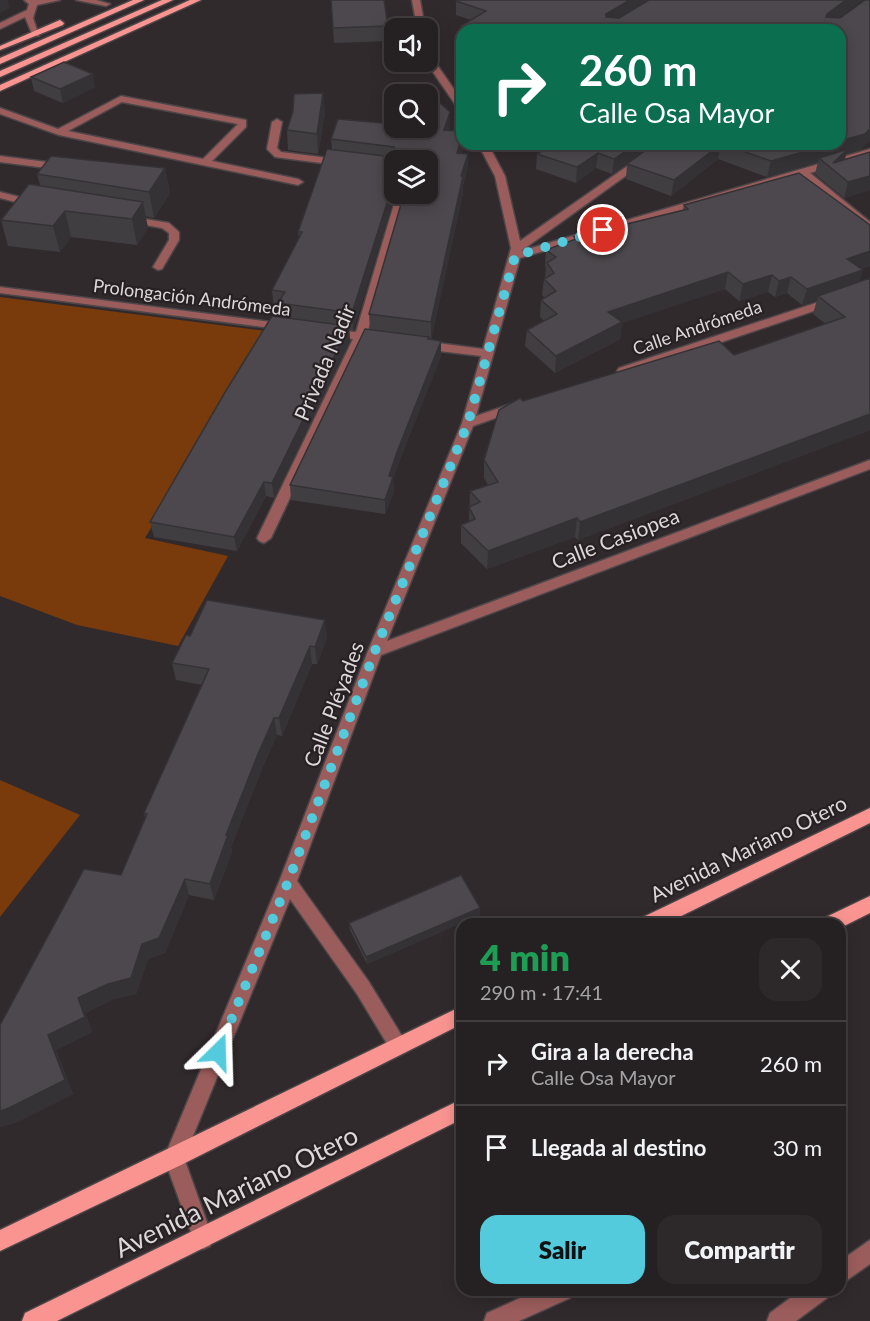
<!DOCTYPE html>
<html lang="es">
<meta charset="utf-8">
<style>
body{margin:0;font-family:Lato,sans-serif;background:#2d282a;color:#f1f3f6;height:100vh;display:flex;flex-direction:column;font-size:22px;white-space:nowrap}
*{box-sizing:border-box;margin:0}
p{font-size:20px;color:#a3a3a5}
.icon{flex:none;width:33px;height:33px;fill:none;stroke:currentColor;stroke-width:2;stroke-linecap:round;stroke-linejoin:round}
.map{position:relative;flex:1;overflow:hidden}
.panel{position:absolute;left:456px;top:918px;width:390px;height:378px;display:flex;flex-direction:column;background:#252022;border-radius:18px;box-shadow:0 3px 15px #0003,0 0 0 2px #423e40}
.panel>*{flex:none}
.top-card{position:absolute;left:456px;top:24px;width:390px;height:126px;border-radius:18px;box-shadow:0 3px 15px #0003,0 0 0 2px #423e40;background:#0b6e4f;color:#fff;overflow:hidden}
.tools{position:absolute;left:384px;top:18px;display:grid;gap:12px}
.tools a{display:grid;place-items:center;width:54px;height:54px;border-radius:12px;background:#252022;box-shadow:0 3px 15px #0003,0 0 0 2px #423e40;font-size:30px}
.pin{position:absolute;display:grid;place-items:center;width:51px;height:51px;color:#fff;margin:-26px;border:3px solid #fff;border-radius:50%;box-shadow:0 2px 6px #0007}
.me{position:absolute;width:66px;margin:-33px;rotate:22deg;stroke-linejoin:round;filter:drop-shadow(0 0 4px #0008)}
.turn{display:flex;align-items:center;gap:21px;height:126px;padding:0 24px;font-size:27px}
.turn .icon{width:78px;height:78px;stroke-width:2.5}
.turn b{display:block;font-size:42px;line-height:51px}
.round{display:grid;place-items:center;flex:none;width:63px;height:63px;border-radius:18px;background:#2d282a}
.overview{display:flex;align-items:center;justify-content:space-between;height:102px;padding:0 24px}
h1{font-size:36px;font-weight:800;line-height:45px;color:#1e9e55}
.cta{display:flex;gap:12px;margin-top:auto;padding:12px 24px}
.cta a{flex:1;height:69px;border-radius:18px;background:#54cadd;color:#111;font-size:24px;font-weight:800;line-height:69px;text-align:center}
.cta a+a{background:#2d282a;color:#f1f3f6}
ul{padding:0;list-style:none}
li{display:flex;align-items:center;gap:18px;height:84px;padding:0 24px;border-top:2px solid #423e40}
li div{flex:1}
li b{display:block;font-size:22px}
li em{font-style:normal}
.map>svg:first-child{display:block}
</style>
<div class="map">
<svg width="870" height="1321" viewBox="0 0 870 1321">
<rect width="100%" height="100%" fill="#312a2d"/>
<!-- green -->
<path fill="#793a0c" d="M0,297l266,34 -121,207 83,18 -50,90 -101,-21 -77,-29z
M0,780l80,35 -80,102z"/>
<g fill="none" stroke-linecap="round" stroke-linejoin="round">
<defs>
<path id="minor" d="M24,0h36l-23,5 -4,13 6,18h-6l-8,-19 -25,12v-6l27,-13 2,-6z
M76,0h20l14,4 -4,2z
M412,0h8l5,28h-8z
M428,55l3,1 31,45v10l-3,-1 -33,-48z
M121,96l125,24v7l-34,34 86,18 5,3 -5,3 -239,-50 -59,-21v-6l58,21zM122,102l116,22 -35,35 -135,-28z
M277,119l5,3 -5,26 4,4 63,8 5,3 -5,3 -69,-9 -8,-8 5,-27z
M478,144h10l17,32 15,65 139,-97h11l-149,107 349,-102v6l-60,18 60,49v8l-69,-55 -281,83 -44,158 41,-14 6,4 -2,3 -48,17 -86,215 483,-181v9l-489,186 -84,226 72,101 39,64 -2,6 -7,3 -7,-3 -35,-58 -67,-95 -106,259 29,81 -3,7 -7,3 -7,-3 -32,-88 115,-276 89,-231 94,-228 19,-67 -59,-7 -6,-4 6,-4 61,8 28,-101 -16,-72z
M0,156l62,8 5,3 -5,3 -62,-8z
M0,192l39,10 1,2 -5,3 -35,-9z
M397,194h10l-40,140 18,3 2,2 -6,4 -17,-2 -93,197 -7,5 -5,-2 -2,-3 96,-199 -23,-3 -6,-3 6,-3 26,2z
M127,216l42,7 10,9v8l-17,29 -4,1 -5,-3 16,-27v-7l-7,-5 -39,-7 -1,-2z
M870,285v7l-243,82h-8l-2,-3 2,-3z
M0,287l286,37 6,3 -6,3 -286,-37z
M870,1240v24l-30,21v-24z
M538,1290h35l-3,8 -51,23h-35l3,-8z
M801,1290h29l-3,8 -31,23h-29l3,-8z"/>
<path id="major" d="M133,0h11l-144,64v-6z
M162,0h11l-173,77v-6z
M190,0h11l-201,91v-6z
M60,20l4,3 -1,2 -63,25v-4z
M870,808v15l-205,101h-27l3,-6z
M870,896v17l-30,15v-4h-19l3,-6z
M462,1006v18l-281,141 -181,86v-21z
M462,1099v20l-405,202h-35l3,-8z"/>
</defs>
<!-- minor casing -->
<use href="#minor" stroke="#4c4649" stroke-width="3"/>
<!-- major casing -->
<use href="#major" stroke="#4c4649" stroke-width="3"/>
<!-- minor -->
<use href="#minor" fill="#9b5d5b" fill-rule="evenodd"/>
<!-- major -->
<use href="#major" fill="#fa9491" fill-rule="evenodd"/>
</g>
<!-- wall -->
<path fill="#413e42" d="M331,0l57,26v15l-54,2z
M458,0h404l-24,18 23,131 -15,5 -1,5 25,-7v38l-26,8 -29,-24 3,-12 -51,15 -49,-18 -47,37 -45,-17 1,-15 -15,10 -16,-6 -20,15 -40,-14 1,-15 5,-3 -4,-7h302v-114h-378v10h-1v-14l10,-6 -15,-5v-14z
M31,77l64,10 -32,16 -29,-12z
M325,113l-7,41 -30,-4 -1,-20z
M450,129l-1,1 13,14h1l-1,10h6l-1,17 -4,14v8l-32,147 10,1v15l-44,111 -4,12 1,13 -9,22 -94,-14 -1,-15 80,-156 -1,-15 59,-120 -34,-34 -41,171 -4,-1 1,11 -76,157 -8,-2 -29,55 -83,-14 -4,-15 130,-205 -1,-8 -5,-1 -2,-18 27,-52 -1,-6 34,-83 -1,-10z
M165,168l5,25 -16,25 -9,-2 3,12 -11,17 -66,-8 -11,15 -52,-6 -7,-26 39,-35 -3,-11z
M684,205l186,20v41l-9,3 -2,13 11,148 -292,110 -3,-3 -88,32 -26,-26v-18l8,-3 1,-31 18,-6 -4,-7v-18l39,-59 211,-46 92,-31 -13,-10 4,-14 -15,5 -15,-12 -12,4 -7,-5 -29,9 -14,-12 -103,34 -2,16 -65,34 -30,-27 2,-16 17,-9 -4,-4 1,-17 4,-2 -3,-3 2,-16 1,-1 1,-11 -1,-1 1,-16 28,-10v-3l109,-27z
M190,636l137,2 -10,26h-5l-30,72 -5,-1 -16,36 -30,76 1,5 -18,48 -25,-5 -24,58 -17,6 -12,35 -22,5 -29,14 7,19 -36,18 17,44 -56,28 -17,5v-102l121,-150 24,-56 -1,-6 58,-128 -26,-5 -4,-17z
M480,908v7l-113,49 -17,-34 -1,-7z"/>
<!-- shaded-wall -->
<path fill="#353236" d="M0,0h8l2,8 -10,5z
M630,0h22l-47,28 1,-14z
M846,0h16l-38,28 3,-14z
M93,74l2,13 -32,16 -3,-14z
M323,93l2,20 -7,41 -1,-20z
M450,112v17l-6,18v-17z
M870,129v12l-9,8 -15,5 -3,11 -24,-7 -1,4 -51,15 4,-16 60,-17h9v-3z
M462,136v8h1v4l-6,22v-17z
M636,144h20l-44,30 2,-15z
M721,144l-3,15 -47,37 3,-16z
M598,153l-2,15 -20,15 1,-16z
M468,154l-1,17 -4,14v8l-32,147v-18l30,-146z
M165,168l5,25 -16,25 -5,-26z
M870,176v14l-26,8 4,-16z
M394,181v13h2l-43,137 -1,-18z
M143,202l5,26 -11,17 -5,-26z
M65,211l6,26 -11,15 -7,-26z
M870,251v15l-27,9 4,-16z
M863,270l-5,17 -40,9 -1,4 -15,5 5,-16z
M728,272l-3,17 -103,34 -2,16 -65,34 1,-17 52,-44z
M772,275l-4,17 -29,9 4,-17z
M791,277l-4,16 -12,4 4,-16z
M349,326l1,15 -76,157 -2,-15z
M441,341v15l-44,111 -4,12 1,13 -9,22v-14l4,-24 8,-24z
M870,414v16l-292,110 2,-18z
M264,482l2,14 -29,55 -3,-14z
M577,518l-2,19 -88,32 1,-18z
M325,620l2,18 -10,26 -2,-17z
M310,646l2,18 -30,72 -3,-18z
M274,718l3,17 -16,36 -30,76 1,5 -18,48 -4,-16 16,-49 32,-81z
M185,879l4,16 -24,58 -17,6 -12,35 -22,5 -29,14 7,19 -36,18 17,44 -56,28 -17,5v-16l48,-76 30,-37 64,-54z
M480,908v7l-113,49 -1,-7z"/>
<!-- building -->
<path fill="#4c484d" stroke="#353236" stroke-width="1.5" d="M331,0h53l4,26 -55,2z
M458,0h172l-24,14v3l13,1 30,-18h197l-19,14 -1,3 14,1 25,-18h5v129l-5,5 -25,7v-111h-365l-14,-4 25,-15 -30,-10z
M64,62l29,12 -33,15 -29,-12z
M323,93l-6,41 -30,-4 6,-19 1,-17z
M440,103l10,9 -6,18 18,1v5l-5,17 11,1 -7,22h2l-32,146 -62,-8 35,-120h24v-34h-34v21l-42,132 -74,-10 7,-11 -13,-2 30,-58h-4l29,-83 66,8 3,-2 -2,-8 -63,-8 7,-20 56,5v4h34v-24z
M549,144h87l-22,15 -16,-6 -21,14 -40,-13 14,-9z
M654,144h67l-47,36 -47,-16z
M722,144h109l-60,17z
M848,149l-15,14 37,-11v24l-22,6 -29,-24z
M51,156l114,12 -16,24 -112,-18z
M799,173l71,52v26l-23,8 16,11 -56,19 -16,-12 -12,4 -7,-6 -29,9 -15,-12 -120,40 14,10 -66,34 -29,-26 30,-16 -16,-14 15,-9 -12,-12 10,-6 -7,-10 9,-6 -10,-7 30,-11 -2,-2 114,-28 -4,-4z
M29,184l114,18 -11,17 -67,-8 -12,15 -52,-6z
M870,278v136l-290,108 -3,-4 -89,33 -27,-26 14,-6 -6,-12 11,-5 -10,-11 28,-9 -14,-22 15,-50 21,-12 3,3 196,-60 15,14 111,-38 -27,-21z
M272,316l77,10 -77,157 -8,-1 -30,55 -84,-15 74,-128z
M365,329l64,8 -1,2 13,2 -44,111 -8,24 4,1 -8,23 -95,-15z
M207,600l118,20 -10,27 -5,-1 -31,72h-5l-16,36 -32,81h2l-18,49 -25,-5 -26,59 -17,6 -11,34 -23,6 -30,14 7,19 -37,18 17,45 -56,28 -9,3v-86l84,-156 37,6 26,-61 -3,-1 65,-144 -37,-6 14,-28 4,1z
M461,875l19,33 -114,49 -17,-34z"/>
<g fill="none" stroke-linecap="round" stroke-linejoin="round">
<!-- route -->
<path stroke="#54cadd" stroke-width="10" stroke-dasharray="0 18" d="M218,1052l70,-170 87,-231 93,-228 47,-167 88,-26"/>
</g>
<g text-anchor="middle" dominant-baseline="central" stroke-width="4.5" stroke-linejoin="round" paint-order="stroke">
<!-- far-street labels -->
<g font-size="18" fill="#dcd8d9" stroke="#272123">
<text transform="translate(192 297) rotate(7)">Prolongación Andrómeda</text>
<text transform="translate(697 327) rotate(-19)">Calle Andrómeda</text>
</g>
<!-- street labels -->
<g font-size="21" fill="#dcd8d9" stroke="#272123">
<text transform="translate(324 362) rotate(-67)">Privada Nadir</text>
<text transform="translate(615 538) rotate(-21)">Calle Casiopea</text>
<text transform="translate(333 704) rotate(-69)">Calle Pléyades</text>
<text transform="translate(748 848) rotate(-26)">Avenida Mariano Otero</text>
</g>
<!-- near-street labels -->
<g font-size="26" fill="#dcd8d9" stroke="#272123">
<text transform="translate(236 1191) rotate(-26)">Avenida Mariano Otero</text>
</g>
</g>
</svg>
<div class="tools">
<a><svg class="icon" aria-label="sound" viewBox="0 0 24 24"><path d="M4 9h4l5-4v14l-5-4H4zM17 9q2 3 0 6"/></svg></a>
<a><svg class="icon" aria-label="search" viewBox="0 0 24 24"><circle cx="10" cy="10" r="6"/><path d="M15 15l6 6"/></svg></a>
<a><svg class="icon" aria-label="layers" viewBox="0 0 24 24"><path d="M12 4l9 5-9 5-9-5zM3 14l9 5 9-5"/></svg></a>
</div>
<div class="pin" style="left:603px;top:230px;background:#d93025"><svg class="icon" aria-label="arrive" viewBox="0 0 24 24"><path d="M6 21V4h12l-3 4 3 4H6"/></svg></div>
<svg class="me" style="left:218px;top:1052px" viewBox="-20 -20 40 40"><path d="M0-17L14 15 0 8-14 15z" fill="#54cadd" stroke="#fff" stroke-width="4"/></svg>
<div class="top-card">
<div class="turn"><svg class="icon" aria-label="right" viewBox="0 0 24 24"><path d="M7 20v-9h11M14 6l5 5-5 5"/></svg><div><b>260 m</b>Calle Osa Mayor</div></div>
</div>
<section class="panel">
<div class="overview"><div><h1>4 min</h1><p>290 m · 17:41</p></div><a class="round"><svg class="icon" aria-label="close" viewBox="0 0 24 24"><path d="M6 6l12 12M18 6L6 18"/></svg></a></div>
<ul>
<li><svg class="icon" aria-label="right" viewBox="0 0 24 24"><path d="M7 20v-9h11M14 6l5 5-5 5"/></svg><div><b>Gira a la derecha</b><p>Calle Osa Mayor</p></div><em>260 m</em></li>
<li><svg class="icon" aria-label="arrive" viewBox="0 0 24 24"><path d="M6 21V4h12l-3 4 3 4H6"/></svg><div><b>Llegada al destino</b></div><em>30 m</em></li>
</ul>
<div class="cta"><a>Salir</a><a>Compartir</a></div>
</section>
</div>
